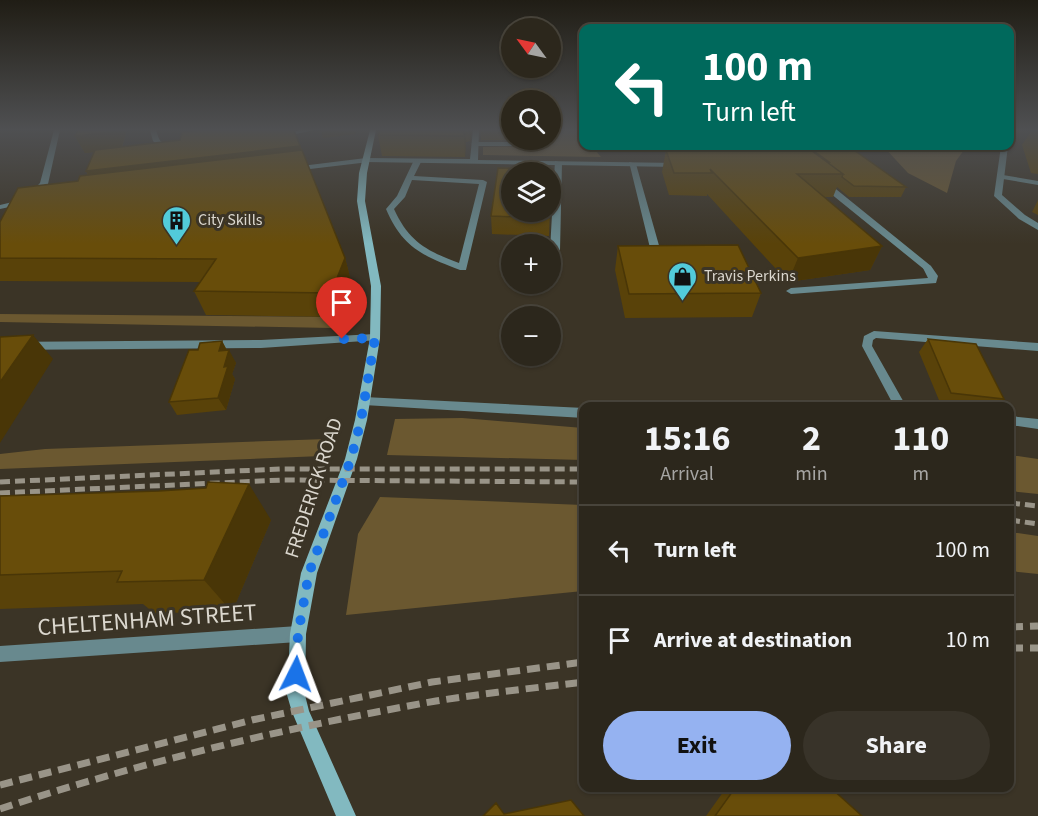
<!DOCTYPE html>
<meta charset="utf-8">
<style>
body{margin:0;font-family:"Source Sans 3",sans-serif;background:#383329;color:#f1f3f6;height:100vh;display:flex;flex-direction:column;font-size:22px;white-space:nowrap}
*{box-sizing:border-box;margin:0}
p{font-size:20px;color:#a6a5a3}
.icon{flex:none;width:33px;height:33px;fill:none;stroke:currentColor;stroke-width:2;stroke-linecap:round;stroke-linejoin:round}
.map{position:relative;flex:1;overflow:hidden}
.sheet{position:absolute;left:579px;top:402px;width:435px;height:390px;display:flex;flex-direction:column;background:#2c271c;border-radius:12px;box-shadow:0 2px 4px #0004,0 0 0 2px #48443b}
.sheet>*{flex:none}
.guide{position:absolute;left:579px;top:24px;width:435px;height:126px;border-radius:12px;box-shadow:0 2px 4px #0004,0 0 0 2px #48443b;background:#00695c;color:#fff;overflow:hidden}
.needle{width:39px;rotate:303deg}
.tools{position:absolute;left:501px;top:18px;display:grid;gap:12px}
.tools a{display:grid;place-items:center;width:60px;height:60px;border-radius:50%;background:#2c271c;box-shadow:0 2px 4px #0004,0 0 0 2px #48443b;font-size:30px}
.pin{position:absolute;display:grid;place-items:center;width:51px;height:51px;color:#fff;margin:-62px -26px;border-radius:50% 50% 50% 0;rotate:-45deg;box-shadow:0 0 6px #0007}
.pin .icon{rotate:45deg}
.me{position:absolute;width:66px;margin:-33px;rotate:3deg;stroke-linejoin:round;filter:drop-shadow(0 0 4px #0008)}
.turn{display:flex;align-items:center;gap:21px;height:126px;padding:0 24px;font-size:27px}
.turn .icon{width:78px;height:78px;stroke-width:2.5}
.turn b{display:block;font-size:42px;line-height:51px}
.eta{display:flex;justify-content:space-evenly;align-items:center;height:102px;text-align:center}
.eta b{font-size:36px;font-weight:700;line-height:42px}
.button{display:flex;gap:12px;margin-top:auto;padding:12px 24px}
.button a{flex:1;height:69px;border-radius:36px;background:#95b2f1;color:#111;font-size:24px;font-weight:700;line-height:69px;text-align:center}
.button a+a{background:#383329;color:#f1f3f6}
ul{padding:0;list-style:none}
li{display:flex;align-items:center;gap:18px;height:90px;padding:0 24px;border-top:2px solid #48443b}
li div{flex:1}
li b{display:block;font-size:22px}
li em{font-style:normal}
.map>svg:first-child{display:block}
</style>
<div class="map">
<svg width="1038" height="816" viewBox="0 0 1038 816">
<rect width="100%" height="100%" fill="#3b3426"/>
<!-- green -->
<path fill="#6b5830" d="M551,130h30l2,4 1,12h8l9,11 -118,-2v-8l64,-1 -2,-6h5z
M883,146h84l-11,15 -9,32 -39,-20z
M0,314l347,3 -3,6 -12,5 -332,-6z
M462,418l121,10v32l-196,-5 8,-36z
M327,439l-5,17 -322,13v-15l45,-5z
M1010,455l28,4v35l-28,-3z
M380,497l203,8v86l-237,24 12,-81z
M1010,532l28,4v38l-28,-3z"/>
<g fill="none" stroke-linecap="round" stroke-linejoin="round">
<!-- service -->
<path fill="#68898e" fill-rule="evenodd" d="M536,140h6l4,4 -4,2h-67l-4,-2 4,-2h62z
M414,160l7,2 -7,14 69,4 4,2 -21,88h-6c-37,-14 -58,-23 -74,-61l11,-13zM412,180l67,4 -20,79c-32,-12 -50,-21 -65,-54l11,-12z
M555,161l7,2 -2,87 -5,3 -5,-3z
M629,162l7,2 24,85 9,1v4l-13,1 -5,-3z
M997,174l41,7v4l-41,-7z
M928,265l3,1 7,10 -2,7 -145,11 -5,-3 5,-3 137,-10 -5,-10z
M874,331l164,12v8l-162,-13 -3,2 -1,6 34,60h-12l-32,-60 2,-10z
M375,334l4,2 1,2 -1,2 -118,8 -261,2v-8l261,-2z
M364,397l220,11v10l-220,-13 -6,-4z
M1010,416l28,3v10l-28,-4z"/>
<!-- minor -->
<path fill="#68898e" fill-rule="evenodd" d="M54,130h6l-12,54 -13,14h-6v-4l11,-11z
M150,130h6c4,13 4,13 18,14v4l-13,1 -8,-8z
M300,130h14l-33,7 -3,-2z
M473,130h6l-1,30 201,3 4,2 -4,2 -313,-5 -4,-2 4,-2 104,1z
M776,146h7l17,14 -7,2z
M1001,146h7l-6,49 23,20 13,8v7l-19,-11 -25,-23z
M820,181h6l105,85v4h-6l-105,-85z
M298,626l6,2 2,6 -2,6 -6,2 -298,20v-16z"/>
<!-- tertiary -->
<path fill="#68898e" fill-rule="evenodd" d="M366,158l4,2 -1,2 -76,9 -4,-2 4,-2z
M25,199l4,2 -1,2 -28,6v-4z"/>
<!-- secondary -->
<path fill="#82b9c0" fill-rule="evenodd" d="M370,130h6l-9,43 -2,28 16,85 -1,52 -13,82 -10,39 -40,114 -11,61 -1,61 4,16 47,105h-20l-44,-104 -5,-17 3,-61 11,-61 44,-114 10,-39 15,-82 1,-52 -14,-85 2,-28z"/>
<!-- rail-far1 -->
<path stroke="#999488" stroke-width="5" stroke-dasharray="10 5" stroke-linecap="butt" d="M0,482l280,-13h304
M0,493l283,-13 301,2
M1010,503l28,3
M1010,520l28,4"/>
<!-- rail -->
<path stroke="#999488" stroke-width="7" stroke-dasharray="13 7" stroke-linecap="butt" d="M1010,627l28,-1
M1010,648h28
M0,785l252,-65 180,-38 152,-20
M0,809c141,-47 289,-82 436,-108 49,-8 99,-13 148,-19"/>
</g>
<!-- wall -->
<path fill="#594209" d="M78,130h49l-5,17 58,-7 7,-9v-1h107l51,128 6,23 -13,36 -132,-2 -12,-24 6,-9 -200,-1v-59l88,-47 -2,-4 8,-19 -9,1 -10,-17z
M380,130h92l-2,11 -4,1 -1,15 -83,-1 -4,-21z
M480,130h32v10h1h-32z
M1032,130h6v44l-7,-1 -9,-28z
M790,146h58l58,41 -5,10h-52l-12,-10 -4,10h-9l58,49 -12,24 -82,12 -81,-88v2l-38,-1 -7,-23 4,-22 131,1z
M1038,200v15l-6,-3z
M550,212l-1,24 -57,-2 -1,-18z
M618,246l143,47 -9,24 -127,1 -10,-48z
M928,339l76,60 -7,7h-47l-9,-1 -22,-53z
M222,341l5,9 9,13 -4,11 3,5 -9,31 -49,5 -8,-13 29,-52z
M0,496l271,24 -39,92 -78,1 -11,-9 -143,5z
M726,788h105l31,28h-156z"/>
<!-- shaded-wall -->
<path fill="#493607" d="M114,130h13l-6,18 -36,5 -10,-17z
M321,130h34l1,4 -33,4z
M464,130h1l1,12 -1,15z
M469,130h3l-2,11z
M300,146l5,17 -209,25 -10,-17z
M882,246l-12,24 -82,12 10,-24z
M345,258l6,23 -13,36 -7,-24z
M33,335l20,24 -53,84v-61z
M222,341l6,12 1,-3 7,13 -4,11 3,5 -9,31 -8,-12 1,-47z
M249,484l22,36 -39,92 -28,-32z"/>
<!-- building -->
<path fill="#684d0a" stroke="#493607" stroke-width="1.5" d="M78,130h36l-1,2 -38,4z
M202,130h92l6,16 -214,25 9,-21 85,-10 2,-8z
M380,130h84v6l-86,-1z
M807,146h41l58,41 -52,-1 -12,-9 1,-3 -16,-12h2z
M302,150l43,108 -14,35 -137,-2 22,-32 -216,-1v-36l18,-34 60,-7 2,-5z
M666,150l146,1 31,23h-46l85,72 -84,12 -88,-89 2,4h-38z
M498,168l54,1 -2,28v-25h-38v40h38l-1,6 -58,-2z
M738,245l23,48 -132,1 -11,-48z
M33,335l-33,47v-45z
M928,339l48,5 28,55 -53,-6z
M222,341l-3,10 10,-1 -5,17 4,-1 -10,32 -49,4 20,-52h9l2,-7z
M208,482l41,2 -45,96 -87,2 5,-11 -122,4v-79l159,-5 47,-3z
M735,788h96l31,28h-147z
M571,800l13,16h-101l13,-13 8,11z"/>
<!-- sky -->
<linearGradient id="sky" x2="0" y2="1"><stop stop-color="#201d15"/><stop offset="0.53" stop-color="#4f5052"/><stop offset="1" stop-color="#4f5052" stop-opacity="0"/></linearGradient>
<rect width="1038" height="244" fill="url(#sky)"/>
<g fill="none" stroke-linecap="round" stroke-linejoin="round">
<!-- route -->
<path stroke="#1a73e8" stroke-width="10" stroke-dasharray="0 18" d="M296,674l2,-40 11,-61 42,-114 10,-39 14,-82 -33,1"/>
</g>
<!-- icons -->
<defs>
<symbol id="building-pin" viewBox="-11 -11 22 30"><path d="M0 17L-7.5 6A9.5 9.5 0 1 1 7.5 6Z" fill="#52cbda" stroke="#3b3426"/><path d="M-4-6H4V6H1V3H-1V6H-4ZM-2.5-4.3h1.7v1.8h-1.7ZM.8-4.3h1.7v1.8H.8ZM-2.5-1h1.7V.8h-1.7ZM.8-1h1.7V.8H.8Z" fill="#111"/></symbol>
<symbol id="shop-pin" viewBox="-11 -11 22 30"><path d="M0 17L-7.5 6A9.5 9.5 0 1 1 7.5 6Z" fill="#52cbda" stroke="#3b3426"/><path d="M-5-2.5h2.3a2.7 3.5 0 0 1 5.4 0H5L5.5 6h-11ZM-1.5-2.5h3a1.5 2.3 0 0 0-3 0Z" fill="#111"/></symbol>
</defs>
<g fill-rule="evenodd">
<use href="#building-pin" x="160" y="204" width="33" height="45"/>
<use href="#shop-pin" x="666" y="260" width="33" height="45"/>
</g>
<g text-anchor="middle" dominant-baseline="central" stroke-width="6" stroke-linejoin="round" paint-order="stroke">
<!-- far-poi labels -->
<g font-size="16" fill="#dbd7ce" stroke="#3b3426" text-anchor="start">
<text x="198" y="220">City Skills</text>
<text x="704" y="276">Travis Perkins</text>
</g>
<!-- street labels -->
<g font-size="20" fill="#dbd7ce" stroke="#3b3426">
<text transform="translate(314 488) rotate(-72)">FREDERICK ROAD</text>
</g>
<!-- near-street labels -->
<g font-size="24" fill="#dbd7ce" stroke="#3b3426">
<text transform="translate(147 620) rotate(-4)">CHELTENHAM STREET</text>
</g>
</g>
</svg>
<div class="tools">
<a><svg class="needle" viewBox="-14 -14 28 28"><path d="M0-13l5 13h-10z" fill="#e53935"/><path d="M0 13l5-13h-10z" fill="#a6a5a3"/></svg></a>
<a><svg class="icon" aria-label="search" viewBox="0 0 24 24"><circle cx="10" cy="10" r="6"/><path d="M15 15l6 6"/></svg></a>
<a><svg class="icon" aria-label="layers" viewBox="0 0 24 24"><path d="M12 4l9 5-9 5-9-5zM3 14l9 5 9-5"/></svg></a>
<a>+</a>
<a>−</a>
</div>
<div class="pin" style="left:342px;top:339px;background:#d93025"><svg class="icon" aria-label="arrive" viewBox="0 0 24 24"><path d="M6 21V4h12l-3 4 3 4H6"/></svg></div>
<svg class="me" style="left:296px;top:674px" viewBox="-20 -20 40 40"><path d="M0-17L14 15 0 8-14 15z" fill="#1a73e8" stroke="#fff" stroke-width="4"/></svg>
<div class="guide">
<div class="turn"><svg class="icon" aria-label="left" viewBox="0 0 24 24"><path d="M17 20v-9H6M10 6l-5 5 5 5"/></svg><div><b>100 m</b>Turn left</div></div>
</div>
<section class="sheet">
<div class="eta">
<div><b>15:16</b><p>Arrival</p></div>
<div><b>2</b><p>min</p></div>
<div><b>110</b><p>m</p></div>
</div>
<ul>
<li><svg class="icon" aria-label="left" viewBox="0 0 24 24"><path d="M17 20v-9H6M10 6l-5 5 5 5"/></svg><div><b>Turn left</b></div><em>100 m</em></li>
<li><svg class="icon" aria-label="arrive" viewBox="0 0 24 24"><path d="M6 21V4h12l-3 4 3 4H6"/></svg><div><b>Arrive at destination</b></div><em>10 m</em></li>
</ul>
<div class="button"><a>Exit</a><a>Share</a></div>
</section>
</div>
